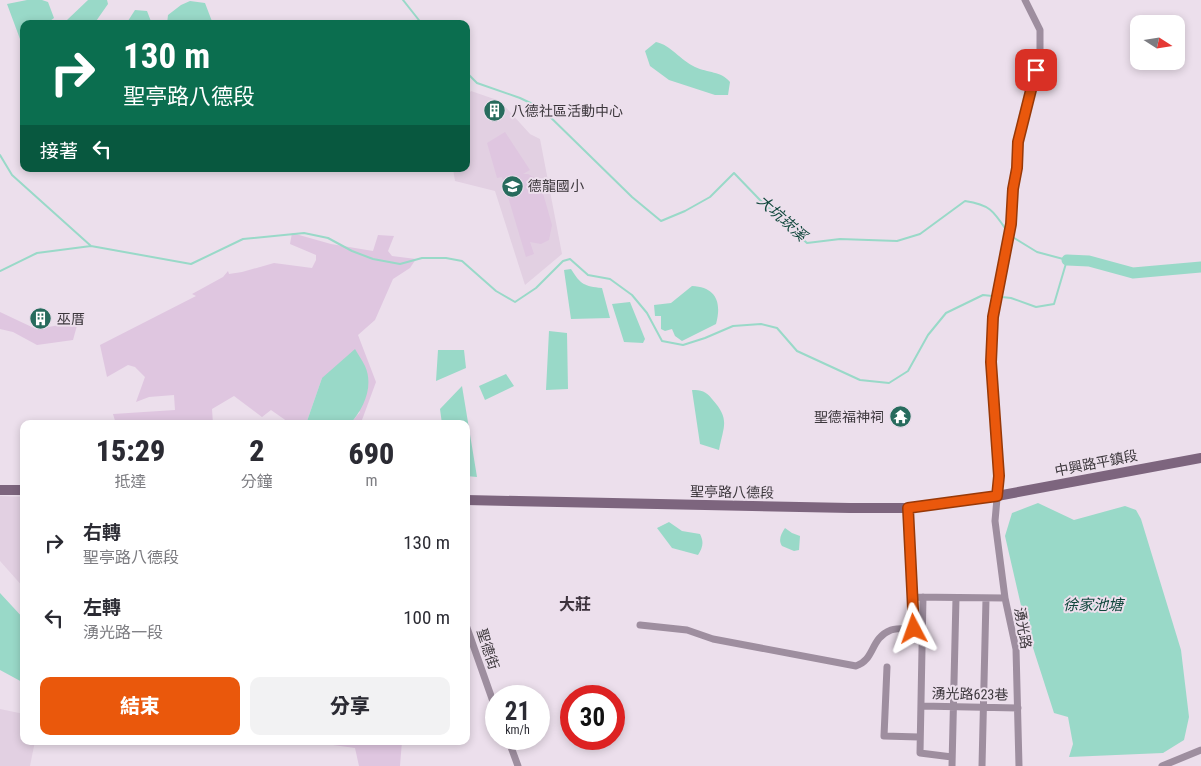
<!DOCTYPE html>
<html lang="zh-TW">
<meta charset="utf-8">
<style>
body{margin:0;font-family:"Roboto Condensed","Noto Sans TC",sans-serif;background:#f2f2f3;color:#2b2b33;height:100vh;display:flex;flex-direction:column;font-size:19px;white-space:nowrap}
*{box-sizing:border-box;margin:0}
p{font-size:16px;color:#7c7c81}
.icon{flex:none;width:28px;height:28px;fill:none;stroke:currentColor;stroke-width:2;stroke-linecap:round;stroke-linejoin:round}
.map{position:relative;flex:1;overflow:hidden}
.drawer{position:absolute;left:20px;top:420px;width:450px;height:325px;display:flex;flex-direction:column;background:#fff;border-radius:10px;box-shadow:0 2px 8px #0003}
.drawer>*{flex:none}
.banner{position:absolute;left:20px;top:20px;width:450px;height:152px;border-radius:10px;box-shadow:0 2px 8px #0003;background:#0b6e4f;color:#fff;overflow:hidden}
.needle{width:32px;rotate:102deg}
.controls{position:absolute;left:1130px;top:15px;display:grid;gap:10px}
.controls a{display:grid;place-items:center;width:55px;height:55px;border-radius:10px;background:#fff;box-shadow:0 2px 8px #0003;font-size:25px}
.speed{position:absolute;left:485px;top:685px;display:flex;gap:10px;font-size:25px;font-weight:700;text-align:center}
.speed>*{display:grid;place-content:center;width:65px;height:65px;border-radius:50%;background:#fff;box-shadow:0 2px 8px #0003;line-height:1}
.speed small{font-size:12px;font-weight:400}
.speed .limit{border:8px solid #d22;background:#fff;color:#111}
.pin{position:absolute;display:grid;place-items:center;width:42px;height:42px;color:#fff;margin:-21px;border-radius:10px;box-shadow:0 2px 8px #0006}
.me{position:absolute;width:55px;margin:-28px;rotate:356deg;stroke-linejoin:round;filter:drop-shadow(0 0 4px #0008)}
.turn{display:flex;align-items:center;gap:18px;height:105px;padding:0 20px;font-size:22px}
.turn .icon{width:65px;height:65px;stroke-width:2.5}
.turn b{display:block;font-size:35px;line-height:42px}
.then{display:flex;align-items:center;height:48px;padding:0 20px;background:#0003;gap:10px;font-size:19px}
.eta{display:flex;justify-content:space-evenly;align-items:center;height:85px;text-align:center}
.eta b{font-size:30px;font-weight:800;line-height:35px}
.action{display:flex;gap:10px;margin-top:auto;padding:10px 20px}
.action a{flex:1;height:58px;border-radius:10px;background:#ea580c;color:#fff;font-size:20px;font-weight:800;line-height:58px;text-align:center}
.action a+a{background:#f2f2f3;color:#2b2b33}
ul{padding:0;list-style:none}
li{display:flex;align-items:center;gap:15px;height:75px;padding:0 20px}
li div{flex:1}
li b{display:block;font-size:19px}
li em{font-style:normal}
.map>svg:first-child{display:block}
</style>
<div class="map">
<svg width="1201" height="766" viewBox="0 0 1201 766">
<rect width="100%" height="100%" fill="#ecdfec"/>
<!-- built -->
<path fill="#e2d0e2" d="M471,91l29,10 30,33 10,5 22,115 -37,31 -30,-94 -40,-10 -2,-12h13v-73z
M0,496l24,1v91l-24,-27z
M0,709l24,5v27h11l-5,25h-30z"/>
<!-- green -->
<path fill="#dfc6e0" d="M505,132l25,38 -7,4h5l9,5 4,7 11,39 -3,15 -8,4 -11,-2 4,12 -8,3 -24,-80 -5,1 -10,-35z
M292,233l39,11 42,7 5,-16 16,1 -6,15 4,5 24,3 -6,9 -17,11 -18,41 -17,15 18,47 -14,38 -4,4h-8l10,-12 -38,-34 -16,46h-15l-20,-14 -9,7 -28,-21 -22,13 1,15h-97l-3,-10 62,-4 -1,-15 -25,2 -13,5 9,-25 -10,-10 -7,-2 -21,12 -7,-32 96,-49 -4,-2 31,-17 5,-6 1,3 13,-2 32,-9 38,5 4,-8v-5l-26,-11z
M0,312l36,17 42,-7 -5,18 -36,5 -24,-13 -13,-3z
M334,741h68l-2,25h-41l-4,-18 -22,-3z"/>
<!-- water -->
<path fill="#99d9c8" d="M27,0h15l6,2 6,16 -8,6h-22v13l-4,2 -13,-35z
M88,0h19l1,4 -14,20h-22l-5,-4z
M190,1l15,2 8,21h-46l1,-9 13,-10z
M135,10l12,1 5,13h-26z
M656,42c15,3 24,18 39,25 13,6 26,4 35,15l-2,13h-13l-46,-15 -19,-14 -5,-15z
M571,269c10,16 13,17 31,19l8,30 -39,1 -7,-49z
M692,286c24,1 30,16 24,38l-34,17 -7,-5 -3,-7 -7,2 -4,-2v-13h-6l-1,-11 17,-2z
M630,302l15,37 -2,4 -19,-1 -12,-38z
M549,331l18,2 1,56 -22,1z
M355,349c3,5 7,11 10,17 9,20 -1,42 -15,58h-44l16,-46z
M438,350h26l2,18 -30,13z
M506,374l8,12 -29,14 -6,-14z
M462,386l15,91 -11,-1v-52h-24l-2,-15z
M692,390c9,0 14,1 20,9 18,20 12,26 7,51l-19,-6z
M1038,503l36,17 51,-14 11,4 5,9 40,131 8,67 -5,23 -21,13 -94,4 4,-13 -5,-27 -14,-4 -29,-90 -20,-87 7,-23z
M669,522l13,9 18,3c4,8 3,13 -2,21l-26,-7 -15,-20z
M785,528l7,5 8,3 -1,14 -5,1 -12,-5c-4,-6 -1,-12 3,-18z
M0,593l24,26v64l-24,-13z"/>
<g fill="none" stroke-linecap="round" stroke-linejoin="round">
<!-- stream -->
<path stroke="#99d9c8" stroke-width="2" d="M403,0l19,24
M466,72l11,11 43,15 21,10 91,89 29,24 24,-10 25,-14 24,-24 26,27 47,43 33,-4 57,2 23,-7 45,-33c25,4 28,9 42,30
M0,155l12,20 79,71
M0,271l37,-18 54,-7 100,18 52,-25 61,-6 24,5 24,13 21,8 27,5 22,-6h24l16,3 34,30 19,11 21,-14 27,-27 7,-2 18,16 22,4 22,16 15,18 15,28 21,4 22,-7 28,-12 28,-2 16,4 20,23 63,29 29,3 19,-12 20,-36 18,-22 37,-18 28,3 25,9 18,-3 13,-44 -30,-8 -26,-16"/>
<!-- river -->
<path stroke="#99d9c8" stroke-width="11" d="M1067,260l22,1 44,12 68,-6"/>
<!-- street -->
<path stroke="#9e8e9f" stroke-width="7" d="M907,508l7,121
M912,597l93,1
M923,597l-3,156 32,4
M466,625l30,85
M640,625l47,5 26,9 143,27c19,-6 14,-28 35,-36 9,-3 23,-1 32,-1
M887,667l-3,69 35,1
M921,706l97,2
M508,739l10,27
M952,766l4,-168
M982,766l4,-167
M1019,766l-3,-117 -11,-51 -10,-77 4,-45 -8,-114 2,-45 18,-93 2,-35 4,-21 1,-25 22,-89v-24l-15,-30
M1162,766l39,-16"/>
<!-- secondary -->
<path stroke="#7d657e" stroke-width="10" d="M0,490h24
M466,500l384,8h57l90,-12 204,-38"/>
</g>
<g fill="none" stroke-linecap="round" stroke-linejoin="round">
<defs>
<path id="route" d="M914,629l-6,-121 89,-12 2,-20 -8,-114 2,-45 18,-93 2,-35 4,-21 1,-26 18,-72"/>
</defs>
<!-- route casing -->
<use href="#route" stroke="#983908" stroke-width="12"/>
<!-- route -->
<use href="#route" stroke="#ea580c" stroke-width="9"/>
</g>
<!-- icons -->
<defs>
<symbol id="building-disc" viewBox="-11 -11 22 22"><circle r="9.5" fill="#276b5d" stroke="#ecdfec"/><path d="M-4-6H4V6H1V3H-1V6H-4ZM-2.5-4.3h1.7v1.8h-1.7ZM.8-4.3h1.7v1.8H.8ZM-2.5-1h1.7V.8h-1.7ZM.8-1h1.7V.8H.8Z" fill="#fff"/></symbol>
<symbol id="school-disc" viewBox="-11 -11 22 22"><circle r="9.5" fill="#276b5d" stroke="#ecdfec"/><path d="M0-5L7-2L0 1L-7-2ZM-4 1L0 2.5L4 1V4Q0 6-4 4Z" fill="#fff"/></symbol>
<symbol id="temple-disc" viewBox="-11 -11 22 22"><circle r="9.5" fill="#276b5d" stroke="#ecdfec"/><path d="M0-6L5-2H3V0L6.5 2.5H4V6H1.5V3h-3V6H-4V2.5H-6.5L-3 0V-2H-5Z" fill="#fff"/></symbol>
</defs>
<g fill-rule="evenodd">
<use href="#building-disc" x="482" y="98" width="25" height="25"/>
<use href="#school-disc" x="500" y="174" width="25" height="25"/>
<use href="#building-disc" x="28" y="306" width="25" height="25"/>
<use href="#temple-disc" x="888" y="404" width="25" height="25"/>
</g>
<g text-anchor="middle" dominant-baseline="central" stroke-width="4" stroke-linejoin="round" paint-order="stroke">
<!-- poi labels -->
<g font-size="14" fill="#3c373c" stroke="#ecdfec" text-anchor="start">
<text x="511" y="111">八德社區活動中心</text>
<text x="528" y="186">德龍國小</text>
<text x="57" y="319">巫厝</text>
<text x="884" y="417" text-anchor="end">聖德福神祠</text>
</g>
<!-- street labels -->
<g font-size="14" fill="#3c373c" stroke="#ecdfec">
<text transform="translate(1096 463) rotate(-11)">中興路平鎮段</text>
<text transform="translate(732 492) rotate(1)">聖亭路八德段</text>
<text transform="translate(1023 628) rotate(80)">湧光路</text>
<text transform="translate(488 649) rotate(72)">聖德街</text>
<text transform="translate(970 694) rotate(1)">湧光路623巷</text>
</g>
<!-- water labels -->
<g font-size="15" font-style="italic" fill="#0f463b" stroke="#ecdfec">
<text transform="translate(782 218) rotate(42)">大坑崁溪</text>
<text x="1093" y="605">徐家池塘</text>
</g>
<!-- quarter labels -->
<g font-size="16" font-weight="bold" fill="#3c323c" stroke="#ecdfec">
<text x="575" y="604">大莊</text>
</g>
</g>
</svg>
<div class="controls">
<a><svg class="needle" viewBox="-14 -14 28 28"><path d="M0-13l5 13h-10z" fill="#e53935"/><path d="M0 13l5-13h-10z" fill="#7c7c81"/></svg></a>
</div>
<div class="speed"><div>21<small>km/h</small></div><div class="limit">30</div></div>
<div class="pin" style="left:1036px;top:70px;background:#d93025"><svg class="icon" aria-label="arrive" viewBox="0 0 24 24"><path d="M6 21V4h12l-3 4 3 4H6"/></svg></div>
<svg class="me" style="left:914px;top:629px" viewBox="-20 -20 40 40"><path d="M0-17L14 15 0 8-14 15z" fill="#ea580c" stroke="#fff" stroke-width="4"/></svg>
<div class="banner">
<div class="turn"><svg class="icon" aria-label="right" viewBox="0 0 24 24"><path d="M7 20v-9h11M14 6l5 5-5 5"/></svg><div><b>130 m</b>聖亭路八德段</div></div>
<div class="then">接著<svg class="icon" aria-label="left" viewBox="0 0 24 24"><path d="M17 20v-9H6M10 6l-5 5 5 5"/></svg></div>
</div>
<section class="drawer">
<div class="eta">
<div><b>15:29</b><p>抵達</p></div>
<div><b>2</b><p>分鐘</p></div>
<div><b>690</b><p>m</p></div>
</div>
<ul>
<li><svg class="icon" aria-label="right" viewBox="0 0 24 24"><path d="M7 20v-9h11M14 6l5 5-5 5"/></svg><div><b>右轉</b><p>聖亭路八德段</p></div><em>130 m</em></li>
<li><svg class="icon" aria-label="left" viewBox="0 0 24 24"><path d="M17 20v-9H6M10 6l-5 5 5 5"/></svg><div><b>左轉</b><p>湧光路一段</p></div><em>100 m</em></li>
</ul>
<div class="action"><a>結束</a><a>分享</a></div>
</section>
</div>
